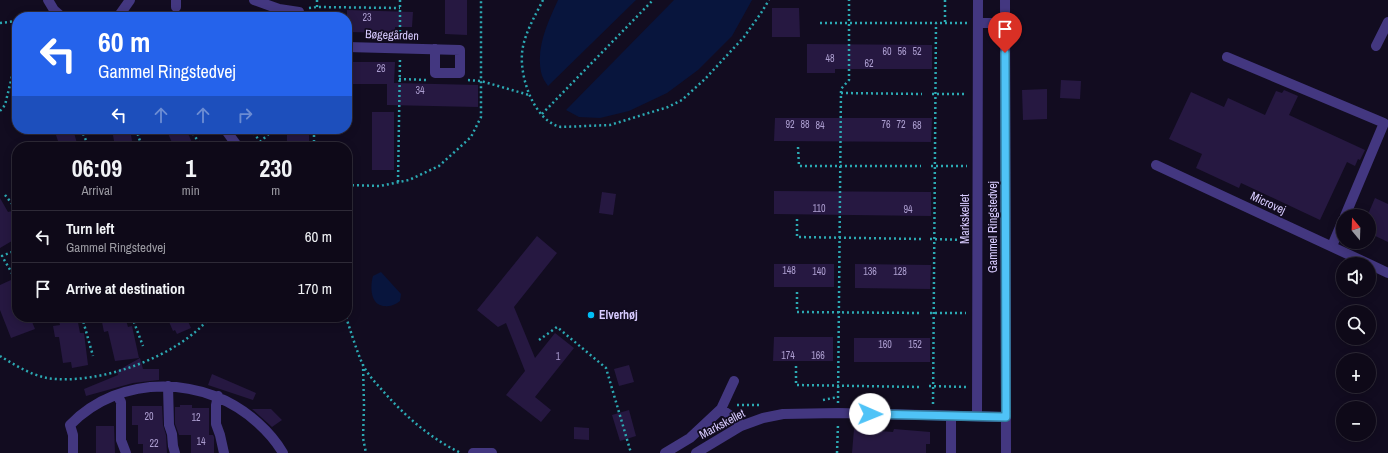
<!DOCTYPE html>
<meta charset="utf-8">
<style>
body{margin:0;font-family:"Archivo Narrow",sans-serif;background:#171221;color:#f1f3f6;height:100vh;display:flex;flex-direction:column;font-size:15px;white-space:nowrap}
*{box-sizing:border-box;margin:0}
p{font-size:13px;color:#9b9aa2}
.icon{flex:none;width:22px;height:22px;fill:none;stroke:currentColor;stroke-width:2;stroke-linecap:round;stroke-linejoin:round}
.map{position:relative;flex:1;overflow:hidden}
.side{position:absolute;left:12px;top:142px;width:340px;height:180px;display:flex;flex-direction:column;background:#0e0918;border-radius:16px;box-shadow:0 2px 10px #0003,0 0 0 1px #2e2a37}
.side>*{flex:none}
.guide{position:absolute;left:12px;top:12px;width:340px;height:122px;border-radius:16px;box-shadow:0 2px 10px #0003,0 0 0 1px #2e2a37;background:#2563eb;color:#fff;overflow:hidden}
.needle{width:26px;rotate:341deg}
.tools{position:absolute;left:1336px;top:209px;display:grid;gap:8px}
.tools a{display:grid;place-items:center;width:40px;height:40px;border-radius:50%;background:#0e0918;box-shadow:0 2px 10px #0003,0 0 0 1px #2e2a37;font-size:20px}
.pin{position:absolute;display:grid;place-items:center;width:34px;height:34px;color:#fff;margin:-41px -17px;border-radius:50% 50% 50% 0;rotate:-45deg;box-shadow:0 0 4px #0007}
.pin .icon{rotate:45deg}
.me{position:absolute;width:44px;margin:-22px;rotate:91deg;stroke-linejoin:round;filter:drop-shadow(0 0 3px #0008)}
.turn{display:flex;align-items:center;gap:14px;height:84px;padding:0 20px;font-size:18px}
.turn .icon{width:52px;height:52px;stroke-width:2.5}
.turn b{display:block;font-size:28px;line-height:34px}
.lanes{display:flex;align-items:center;height:38px;padding:0 20px;background:#0003;justify-content:center;gap:20px;direction:ltr}
.lanes .off{opacity:.35}
.eta{display:flex;justify-content:space-evenly;align-items:center;height:68px;text-align:center}
.eta b{font-size:24px;font-weight:700;line-height:28px}
ul{padding:0;list-style:none}
li{display:flex;align-items:center;gap:12px;height:52px;padding:0 20px;border-top:1px solid #2e2a37}
li div{flex:1}
li b{display:block;font-size:15px}
li em{font-style:normal}
.map>svg:first-child{display:block}
</style>
<div class="map">
<svg width="1388" height="453" viewBox="0 0 1388 453">
<rect width="100%" height="100%" fill="#120c20"/>
<!-- water -->
<path fill="#08153d" d="M558,0h78l-88,86c-3,-4 -6,-9 -7,-14 -5,-25 7,-50 17,-72z
M674,0h78l-20,36 -34,34 -31,23 -38,18 -29,7 -21,-1 -13,-7z
M381,272l20,22 -1,7c-4,3 -9,6 -15,5 -15,0 -15,-20 -12,-30z"/>
<!-- building -->
<path fill="#261841" d="M445,0h22v35l-22,-1z
M772,8h27l1,29h-28z
M347,10l66,2 -1,15h-17v6l-48,-1z
M807,44l125,1v24h-97v4h-28z
M347,62h48l-1,21 84,2v22l-91,-2v-21h-40z
M1061,80l20,1 -1,18 -20,-1z
M1047,89v30l-24,1 -1,-30z
M1284,90l14,6 -9,19 76,35 -5,10 -2,-1 -3,7 -8,-4 -27,58 -79,-37 -2,5 -43,-20 6,-14 -33,-15 22,-47 33,15 4,-9 37,17 11,-24 6,2z
M372,112h22v58h-22z
M775,118h157l-1,24 -157,-1z
M54,129h19l5,18h-18z
M112,129h18l3,18h-18z
M166,129h20l8,18h-20z
M287,129h22v18h-22z
M774,191l157,1v24l-157,-2z
M602,192l14,2 -3,21 -14,-2z
M0,198l8,14 4,-1 5,9v18l-17,10z
M1375,198l13,6v38l-19,-9v-21z
M537,236l20,17 -43,54 21,51 20,-25 19,15 -39,49 16,13 -10,12 -35,-27 19,-24 -19,-48 -8,4 -21,-17z
M774,264h60v23h-60z
M855,264l76,1 -1,24 -75,-1z
M11,280l6,15v22h13l5,12 -24,9 -11,-28v-25z
M58,317h19l3,16h4l4,32 -16,3 -1,-6 -8,1 -4,-26h-4l-2,-11 7,-1z
M101,317h24l3,10 4,-1 7,32 -24,3 -7,-30 -4,1z
M167,317h19l5,11 -14,6 -2,-4 -2,1z
M774,337h59v24h-60z
M854,338h76v24h-76z
M140,358l3,11h16v11l-26,3 -47,13 -2,-7 34,-14 -1,-4z
M629,365l5,17 -15,4 -5,-17z
M212,374l44,19 -3,7 -45,-15z
M180,405h12v3h17v27h4l1,2v16h-23v-18h-12l-4,-11v-17h5z
M132,406h30l1,19 3,10 1,18h-24v-9h-5v-19h-6z
M252,409h19l11,11 -10,7z
M629,410l7,26 -16,5 -8,-26z
M96,426h18l1,27h-19z
M574,427l15,1v12l-15,-1z
M854,429l39,3 1,-3 36,3v12h-4v9h-74z"/>
<g fill="none" stroke-linecap="round" stroke-linejoin="round">
<!-- path -->
<path stroke="#2ca9b3" stroke-width="2.5" stroke-dasharray="2 3" stroke-linecap="butt" d="M543,0c-8,16 -20,36 -21,54 -2,24 12,67 39,73l49,-2 58,-18 14,-7 23,-21 39,-42 17,-24 8,-13
M945,0v23
M317,7v-7
M309,8l8,-1 83,1
M37,17l8,-2
M0,23l17,-2
M820,23h148
M400,37v-37
M399,79l28,1
M468,80l13,1 48,14
M841,93l81,1
M932,94h35
M0,111l5,-6 12,-49
M542,114l111,-114
M81,129l8,18
M136,129l6,18
M190,129l12,18
M250,129l15,18
M260,142l14,-13
M314,147v-18
M798,147l1,19h122
M931,166h36
M398,182l2,-124
M347,185l33,1 29,-6 30,-14 32,-29 10,-20v-117
M5,195l12,15
M797,219v18l124,2
M930,239l36,1
M17,250l-15,6 15,26
M797,292v20l123,1
M930,313h36
M37,317l2,5
M82,317l11,39
M132,317l11,29
M346,317c5,15 10,32 16,46 5,11 13,19 21,28 22,25 48,48 78,62
M539,340l18,-13 49,41 25,85
M0,356c13,8 31,19 47,22 50,8 131,-21 163,-61
M363,364l1,42 -1,32 3,15
M796,366v19l124,2
M929,386l38,1
M823,400l15,-3
M838,403l3,-314 8,-9v-80
M933,404l3,-381
M737,405h25
M837,453l1,-29"/>
<!-- minor -->
<path stroke="#433780" stroke-width="10" d="M48,0l6,10 8,7
M176,0v7
M254,0l25,9 20,3v5
M1005,0l1,453
M118,17l12,-17
M978,23h27
M1376,46l12,-24
M347,47l113,3v23h-25v-24
M1227,57l157,66 -39,93
M225,129l13,18
M1156,165l213,99
M1332,246l11,-26
M1369,264l19,9
M168,386l1,39 3,9 1,12 2,7
M117,395l4,7v38l5,13
M218,396l-2,9v19l4,11 4,18
M721,409l13,-28
M977,416l1,-416
M73,453v-18l-3,-10c50,-52 136,-50 188,-2 10,9 18,18 25,30
M473,453h19
M665,453l25,-15 31,-29 16,11 4,6
M696,453l45,-27 22,-8 20,-4 55,-1 168,4
M951,453v-37"/>
</g>
<g fill="none" stroke-linecap="round" stroke-linejoin="round">
<defs>
<path id="route" d="M870,414l136,3 -1,-364"/>
</defs>
<!-- route casing -->
<use href="#route" stroke="#337fa1" stroke-width="10"/>
<!-- route -->
<use href="#route" stroke="#4fc3f7" stroke-width="7"/>
</g>
<!-- markers -->
<circle fill="#00bef6" stroke="#120c20" stroke-width="1.5" cx="591" cy="315" r="4"/>
<g text-anchor="middle" dominant-baseline="central" stroke-width="3.5" stroke-linejoin="round" paint-order="stroke">
<!-- number labels -->
<g font-size="10" fill="#ac9ed0">
<text x="367" y="17">23</text>
<text x="887" y="51">60</text>
<text x="902" y="51">56</text>
<text x="917" y="51">52</text>
<text x="830" y="58">48</text>
<text x="869" y="63">62</text>
<text x="381" y="68">26</text>
<text x="420" y="90">34</text>
<text x="790" y="124">92</text>
<text x="805" y="124">88</text>
<text x="886" y="124">76</text>
<text x="901" y="124">72</text>
<text x="820" y="125">84</text>
<text x="917" y="125">68</text>
<text x="819" y="208">110</text>
<text x="908" y="209">94</text>
<text x="789" y="270">148</text>
<text x="819" y="271">140</text>
<text x="870" y="271">136</text>
<text x="900" y="271">128</text>
<text x="885" y="344">160</text>
<text x="915" y="344">152</text>
<text x="788" y="355">174</text>
<text x="818" y="355">166</text>
<text x="558" y="356">1</text>
<text x="149" y="416">20</text>
<text x="196" y="417">12</text>
<text x="201" y="441">14</text>
<text x="154" y="443">22</text>
</g>
<!-- street labels -->
<g font-size="12" fill="#d8cbff" stroke="#120c20">
<text transform="translate(392 35) rotate(2)">Bøgegården</text>
<text transform="translate(1268 203) rotate(25)">Microvej</text>
<text transform="translate(965 219) rotate(-90)">Markskellet</text>
<text transform="translate(993 227) rotate(-90)">Gammel Ringstedvej</text>
<text transform="translate(722 424) rotate(-28)">Markskellet</text>
</g>
<!-- poi labels -->
<g font-size="12" font-weight="bold" fill="#d8cbff" stroke="#120c20" text-anchor="start">
<text x="599" y="315">Elverhøj</text>
</g>
</g>
</svg>
<div class="tools">
<a><svg class="needle" viewBox="-14 -14 28 28"><path d="M0-13l5 13h-10z" fill="#e53935"/><path d="M0 13l5-13h-10z" fill="#9b9aa2"/></svg></a>
<a><svg class="icon" aria-label="sound" viewBox="0 0 24 24"><path d="M4 9h4l5-4v14l-5-4H4zM17 9q2 3 0 6"/></svg></a>
<a><svg class="icon" aria-label="search" viewBox="0 0 24 24"><circle cx="10" cy="10" r="6"/><path d="M15 15l6 6"/></svg></a>
<a>+</a>
<a>−</a>
</div>
<div class="pin" style="left:1005px;top:53px;background:#d93025"><svg class="icon" aria-label="arrive" viewBox="0 0 24 24"><path d="M6 21V4h12l-3 4 3 4H6"/></svg></div>
<svg class="me" style="left:870px;top:414px" viewBox="-20 -20 40 40"><circle r="19" fill="#fff"/><path d="M0-13L10 11 0 6-10 11z" fill="#4fc3f7"/></svg>
<div class="guide">
<div class="turn"><svg class="icon" aria-label="left" viewBox="0 0 24 24"><path d="M17 20v-9H6M10 6l-5 5 5 5"/></svg><div><b>60 m</b>Gammel Ringstedvej</div></div>
<div class="lanes"><svg class="icon" aria-label="left" viewBox="0 0 24 24"><path d="M17 20v-9H6M10 6l-5 5 5 5"/></svg><svg class="icon off" aria-label="ahead" viewBox="0 0 24 24"><path d="M12 20V5M6 11l6-6 6 6"/></svg><svg class="icon off" aria-label="ahead" viewBox="0 0 24 24"><path d="M12 20V5M6 11l6-6 6 6"/></svg><svg class="icon off" aria-label="right" viewBox="0 0 24 24"><path d="M7 20v-9h11M14 6l5 5-5 5"/></svg></div>
</div>
<section class="side">
<div class="eta">
<div><b>06:09</b><p>Arrival</p></div>
<div><b>1</b><p>min</p></div>
<div><b>230</b><p>m</p></div>
</div>
<ul>
<li><svg class="icon" aria-label="left" viewBox="0 0 24 24"><path d="M17 20v-9H6M10 6l-5 5 5 5"/></svg><div><b>Turn left</b><p>Gammel Ringstedvej</p></div><em>60 m</em></li>
<li><svg class="icon" aria-label="arrive" viewBox="0 0 24 24"><path d="M6 21V4h12l-3 4 3 4H6"/></svg><div><b>Arrive at destination</b></div><em>170 m</em></li>
</ul>
</section>
</div>
